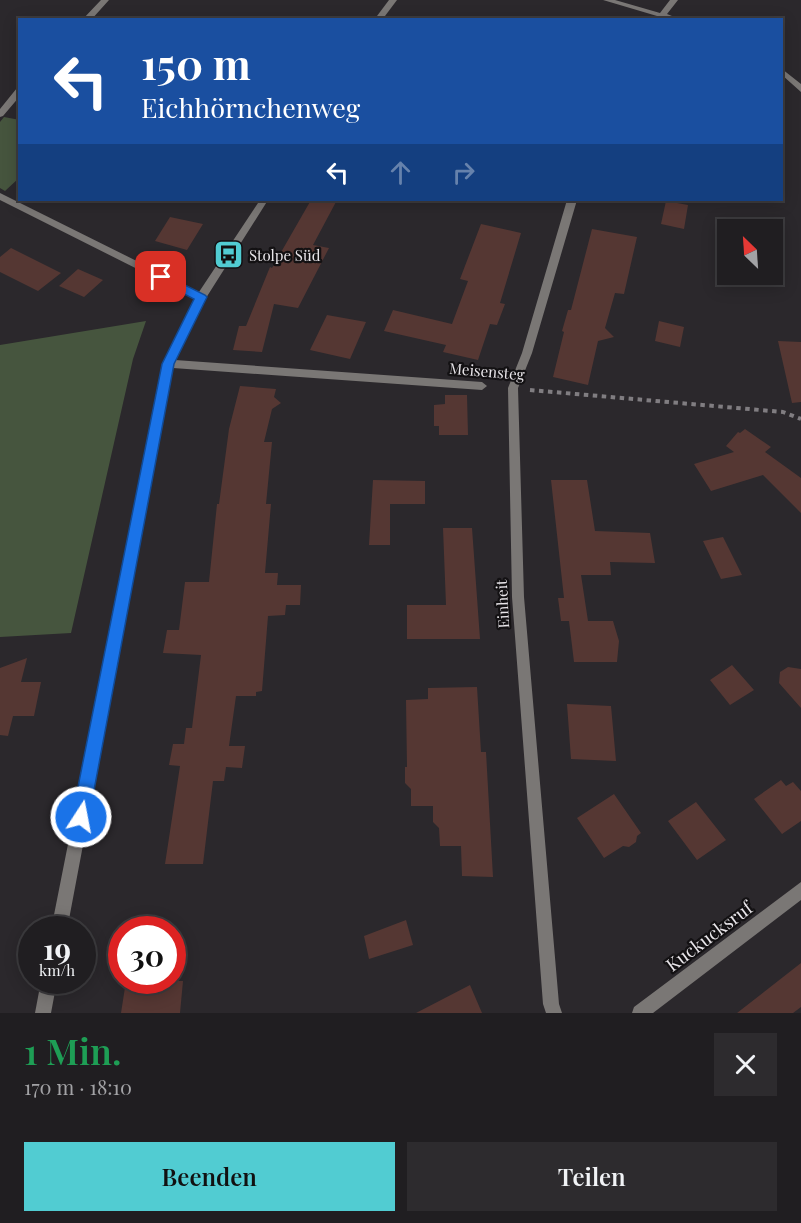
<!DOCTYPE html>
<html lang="de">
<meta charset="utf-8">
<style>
body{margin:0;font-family:"Playfair Display",serif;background:#2d2b2e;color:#f1f3f6;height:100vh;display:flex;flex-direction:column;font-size:22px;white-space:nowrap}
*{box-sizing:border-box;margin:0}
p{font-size:20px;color:#a2a2a5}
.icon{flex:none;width:33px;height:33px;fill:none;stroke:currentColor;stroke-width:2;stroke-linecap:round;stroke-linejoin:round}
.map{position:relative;height:1013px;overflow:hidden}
.panel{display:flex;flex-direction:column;background:#201e21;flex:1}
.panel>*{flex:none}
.hud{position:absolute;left:18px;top:18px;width:765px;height:183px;border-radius:0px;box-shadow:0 3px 15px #0003,0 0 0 2px #3d3c3f;background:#1a4fa0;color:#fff;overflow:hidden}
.needle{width:39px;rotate:335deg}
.buttons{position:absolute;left:717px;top:219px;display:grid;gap:12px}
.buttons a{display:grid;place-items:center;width:66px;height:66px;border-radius:0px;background:#201e21;box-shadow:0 3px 15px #0003,0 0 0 2px #3d3c3f;font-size:30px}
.speed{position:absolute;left:18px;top:916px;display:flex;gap:12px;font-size:30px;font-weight:700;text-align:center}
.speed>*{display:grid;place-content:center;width:78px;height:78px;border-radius:50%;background:#201e21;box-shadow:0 3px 15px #0003,0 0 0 2px #3d3c3f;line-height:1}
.speed small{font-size:15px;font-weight:400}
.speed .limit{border:9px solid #d22;background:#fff;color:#111}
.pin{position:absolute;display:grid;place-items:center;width:51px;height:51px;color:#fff;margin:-26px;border-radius:12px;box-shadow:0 3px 9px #0006}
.me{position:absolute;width:66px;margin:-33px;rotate:11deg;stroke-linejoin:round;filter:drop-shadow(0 0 4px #0008)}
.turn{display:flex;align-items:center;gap:21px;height:126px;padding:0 24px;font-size:27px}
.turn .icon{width:78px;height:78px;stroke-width:2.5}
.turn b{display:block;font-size:42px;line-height:51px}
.lanes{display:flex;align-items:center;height:57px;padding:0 24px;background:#0003;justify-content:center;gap:30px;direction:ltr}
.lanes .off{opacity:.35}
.round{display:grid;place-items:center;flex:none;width:63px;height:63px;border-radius:0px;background:#2d2b2e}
.overview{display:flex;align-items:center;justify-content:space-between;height:102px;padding:0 24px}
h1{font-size:36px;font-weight:600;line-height:45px;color:#1e9e55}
.button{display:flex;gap:12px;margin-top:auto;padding:12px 24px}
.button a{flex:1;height:69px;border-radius:0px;background:#51ccd2;color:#111;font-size:24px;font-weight:600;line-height:69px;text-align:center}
.button a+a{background:#2d2b2e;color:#f1f3f6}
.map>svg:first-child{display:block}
</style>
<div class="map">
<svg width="801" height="1013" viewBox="0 0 801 1013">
<rect width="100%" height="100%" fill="#2b282c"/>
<!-- green -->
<path fill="#46553e" d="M4,117l16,3 -1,58 -14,13 -5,-3v-66z
M146,321l-13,38 -62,274 -71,4v-292z"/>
<!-- building -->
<path fill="#553733" d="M311,200h26l-24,45 16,3 -31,60 -24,-4 -12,48 -29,-2 6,-24h7l24,-59 2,1z
M666,201l22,4 -4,24 -23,-5z
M170,217l33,7 -16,26 -32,-9z
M481,224l40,9 -21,70 5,1 -8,21 -7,-1 -12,36 -35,-8 3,-7 -62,-14 9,-21 59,14 16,-43 -8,-2z
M592,229l45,8 -13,57 -9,-1 -10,35 9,9 -16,4 -10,44 -35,-8 11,-45 -2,-1 6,-21h3z
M11,248l50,25 -23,18 -38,-19v-15z
M78,269l25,11 -19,17 -25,-11z
M327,315l39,7 -16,37 -40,-9z
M659,321l25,6 -4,20 -25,-6z
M778,341l23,1v60l-9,1z
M240,386l36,3 -2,8 7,6 -9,6 -8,33h8l-6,62h5l-6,69h13l-1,12h24l-1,20h-14l-1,10 -17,1 -6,75 -6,1v4h-20l-7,50h16l-3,22 -16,-1 -2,14h-11l-10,83h-38l15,-98 -11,-1 4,-21h11l2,-16h6l9,-73 -38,-2 4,-23h12l6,-48h24l8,-78h2l10,-75z
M445,395h22l1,40h-29v-9h-5v-21l11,-1z
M745,429l26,18 -6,5 36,26v35l-38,-38 -52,16 -17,-27 40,-12 -8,-6 12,-14 2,1z
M373,480l52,1v23h-35v41h-21z
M551,480h36l8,51 55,2 5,30 -45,-1 1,13h-30l7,46h25l6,20 -2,21h-43l-5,-41h-8l-3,-23h6z
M443,528h29l8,111h-73v-34h39z
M723,537l19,38 -21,4 -18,-38z
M27,658l-6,24h20l-7,34h-21l-5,20 -8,-1v-67z
M732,665l22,25 -24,15 -20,-25z
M788,667l13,2v39l-22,-25 1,-11z
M477,687l4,65h5l7,125 -31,-1 -1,-30h-21l-1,-18 -6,-6v-16h-22v-17l-6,-6v-16h2l-1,-67 22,-1v-11z
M567,704l44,2 5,55 -45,-2z
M781,780l5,6 7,-4 8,9v30l-19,13 -28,-35z
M614,794l27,39 -4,3 -1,6 -7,5 -6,-1 -19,12 -27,-40z
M696,802l30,38 -29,20 -29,-39z
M406,920l7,25 -44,14 -5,-23z
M801,963v44l-8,6h-56z
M126,981h57l-3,32h-59z
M470,985l12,28h-66z"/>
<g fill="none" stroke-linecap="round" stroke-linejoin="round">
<!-- path -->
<path stroke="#807d81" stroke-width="4" stroke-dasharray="4.5 4.5" stroke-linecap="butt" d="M530,390l253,22 18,7"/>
<!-- street -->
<path fill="#7a7775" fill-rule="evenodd" d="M101,0h8l-18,20h-9z
M389,0h8l-15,20h-8z
M603,0h12l45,13 10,-13h8l-11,14 15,6h-28l3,-4z
M782,69l19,15v8l-19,-17z
M17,88h3v8l-17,20 -3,1v-8z
M0,193l199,99 61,-92h8l-62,98 -31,62 307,22 5,4 -5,4 -309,-22 -106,562h-16l112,-566 32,-66 -195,-98z
M567,200h10l-45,153 -14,35 6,209 35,407 3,9h-16l-3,-9 -31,-407 -4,-209 14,-35z
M801,882v18l-148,113h-21l2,-6z
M41,981h16l-6,32h-16z"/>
</g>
<!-- route -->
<path fill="#1a73e8" stroke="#114b97" stroke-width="1.5" d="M161,273l44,22 2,2 -33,67 -85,453 -2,6 -6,2 -6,-2 -3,-6 90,-453 32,-65 -37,-19v-6z"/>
<!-- icons -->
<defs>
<symbol id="bus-square" viewBox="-11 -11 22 22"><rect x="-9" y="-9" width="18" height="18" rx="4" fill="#51ccd2" stroke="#131113"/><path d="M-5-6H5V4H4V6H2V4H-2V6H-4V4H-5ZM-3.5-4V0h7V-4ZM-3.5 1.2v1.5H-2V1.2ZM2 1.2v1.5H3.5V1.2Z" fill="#111"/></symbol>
</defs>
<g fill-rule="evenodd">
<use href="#bus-square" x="212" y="238" width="33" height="33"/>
</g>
<g text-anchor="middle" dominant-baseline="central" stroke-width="4.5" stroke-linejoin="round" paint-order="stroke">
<!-- poi labels -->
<g font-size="15" fill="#e9e6ea" stroke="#131113" text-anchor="start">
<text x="249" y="255">Stolpe Süd</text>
</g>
<!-- street labels -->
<g font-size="15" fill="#e9e6ea" stroke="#131113">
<text transform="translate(487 371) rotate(5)">Meisensteg</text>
<text transform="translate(502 604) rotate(-93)">Einheit</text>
</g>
<!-- near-street labels -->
<g font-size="18" fill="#e9e6ea" stroke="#131113">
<text transform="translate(709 936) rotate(-37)">Kuckucksruf</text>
</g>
</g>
</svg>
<div class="buttons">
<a><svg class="needle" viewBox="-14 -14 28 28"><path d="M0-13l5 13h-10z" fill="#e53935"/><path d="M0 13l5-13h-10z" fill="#a2a2a5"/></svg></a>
</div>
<div class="speed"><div>19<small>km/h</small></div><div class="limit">30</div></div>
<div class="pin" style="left:161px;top:277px;background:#d93025"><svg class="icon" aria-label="arrive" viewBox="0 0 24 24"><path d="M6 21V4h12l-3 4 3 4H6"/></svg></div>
<svg class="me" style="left:81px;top:817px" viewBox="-20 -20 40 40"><circle r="17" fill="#1a73e8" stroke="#fff" stroke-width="3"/><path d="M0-11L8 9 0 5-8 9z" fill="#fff"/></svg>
<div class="hud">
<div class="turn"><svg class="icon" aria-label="left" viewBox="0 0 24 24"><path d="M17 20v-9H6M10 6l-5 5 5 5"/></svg><div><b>150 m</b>Eichhörnchenweg</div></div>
<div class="lanes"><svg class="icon" aria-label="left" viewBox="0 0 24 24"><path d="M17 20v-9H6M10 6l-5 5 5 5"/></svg><svg class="icon off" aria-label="ahead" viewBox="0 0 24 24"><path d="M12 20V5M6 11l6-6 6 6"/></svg><svg class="icon off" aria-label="right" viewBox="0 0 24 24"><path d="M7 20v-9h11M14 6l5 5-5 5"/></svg></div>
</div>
</div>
<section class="panel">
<div class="overview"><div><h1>1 Min.</h1><p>170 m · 18:10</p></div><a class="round"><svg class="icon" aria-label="close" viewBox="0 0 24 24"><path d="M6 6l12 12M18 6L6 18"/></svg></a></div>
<div class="button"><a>Beenden</a><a>Teilen</a></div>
</section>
